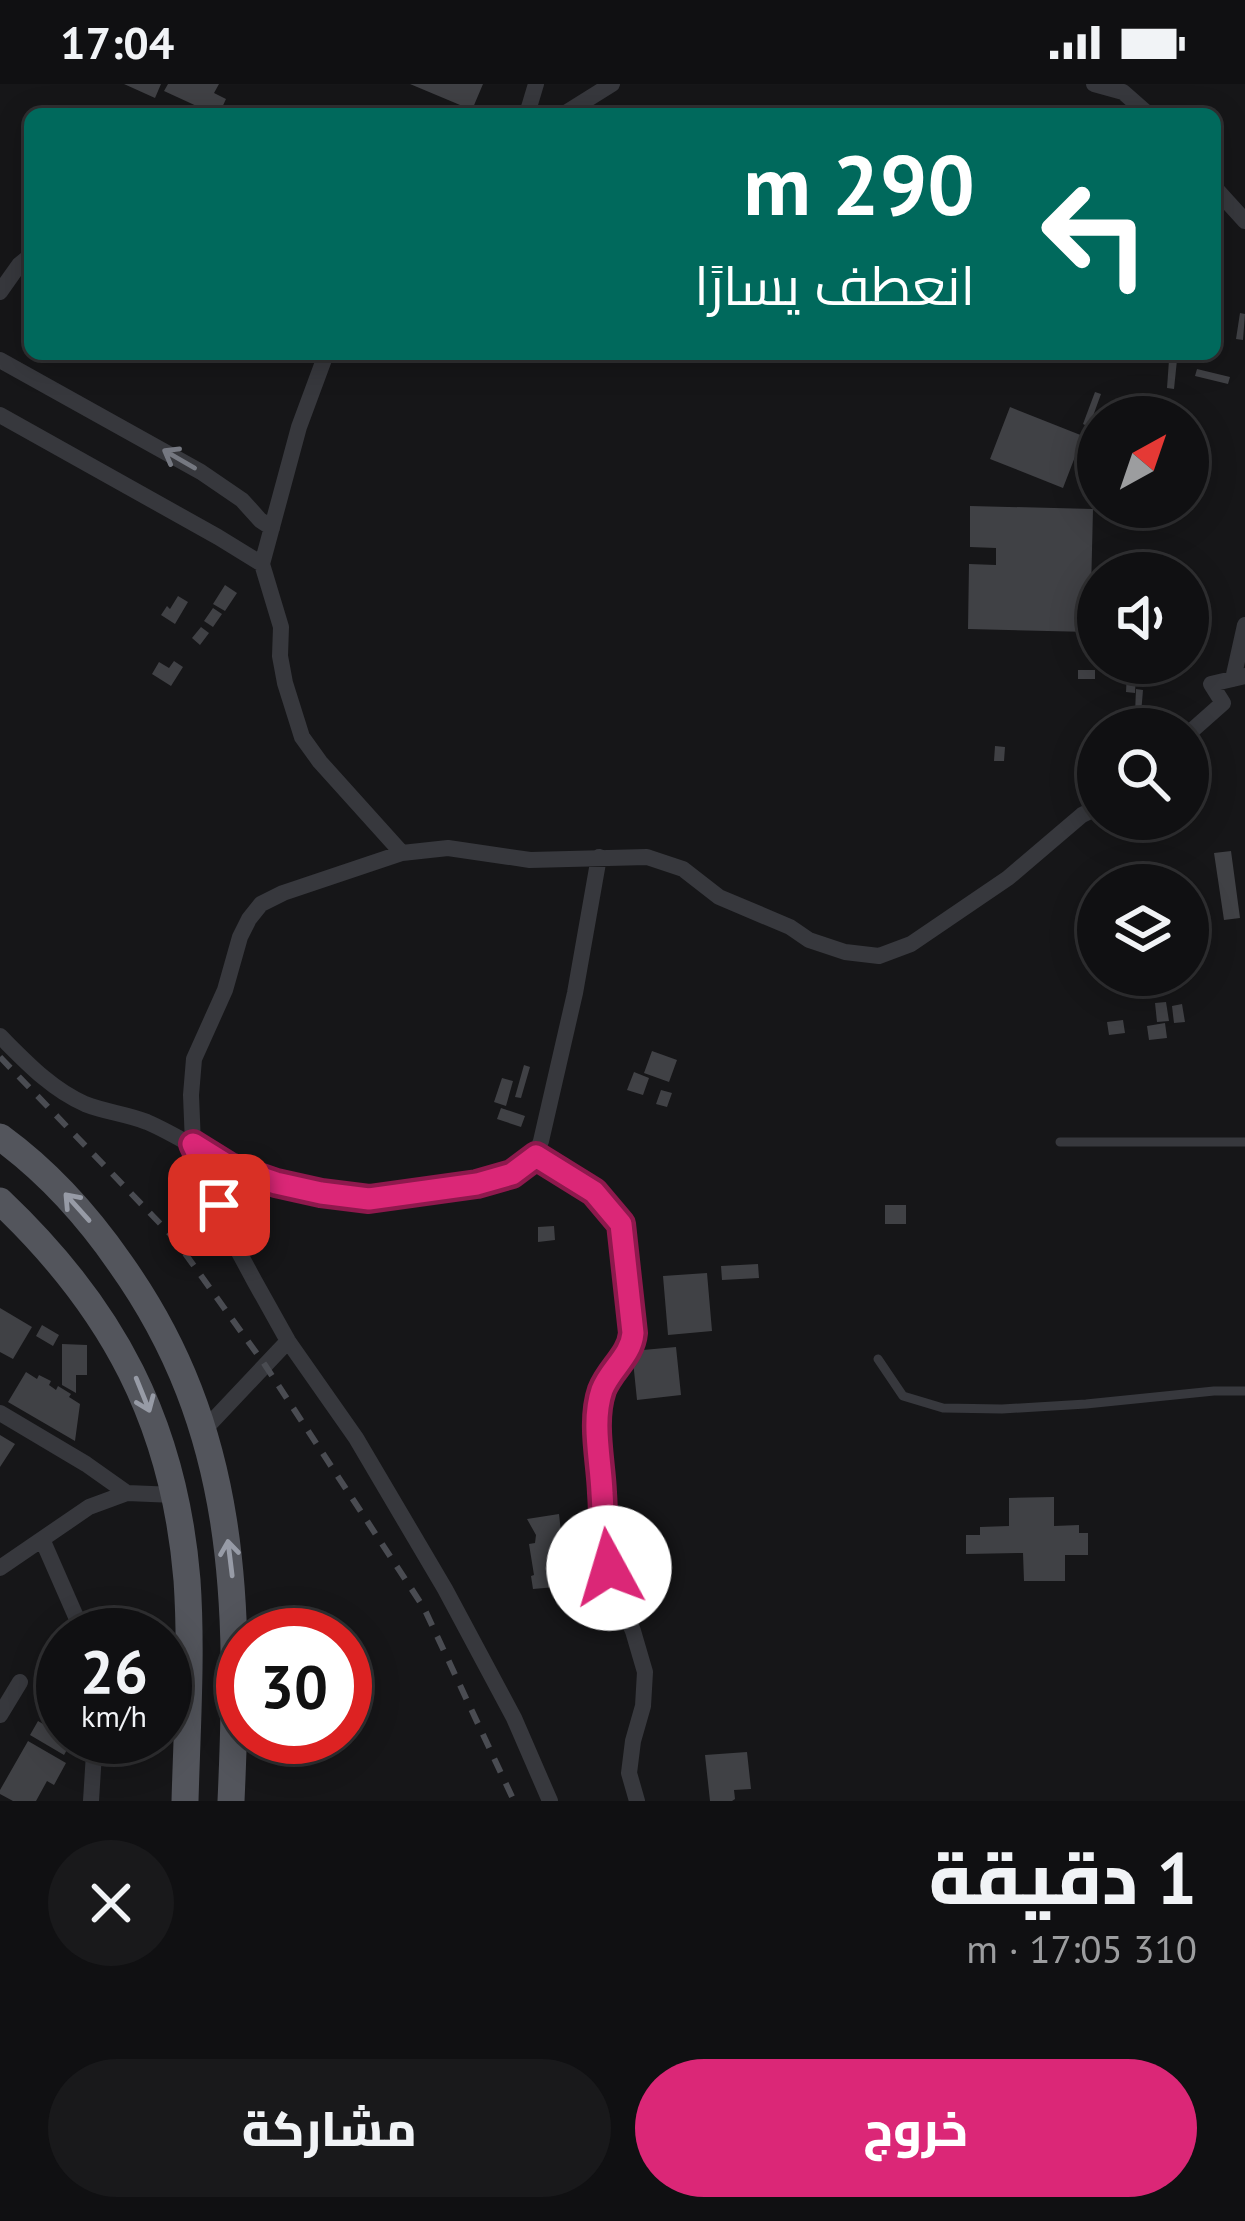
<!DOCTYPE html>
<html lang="ar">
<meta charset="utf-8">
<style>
body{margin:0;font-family:"PT Sans",Cairo,sans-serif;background:#19191b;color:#f1f3f6;direction:rtl;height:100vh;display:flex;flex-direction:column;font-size:45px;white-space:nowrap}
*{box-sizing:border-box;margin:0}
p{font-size:39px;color:#9c9d9f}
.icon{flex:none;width:66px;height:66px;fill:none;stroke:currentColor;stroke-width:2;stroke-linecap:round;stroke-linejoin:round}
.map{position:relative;height:1717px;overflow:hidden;direction:ltr}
.sheet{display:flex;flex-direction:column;background:#101012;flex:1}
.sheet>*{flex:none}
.top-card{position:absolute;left:24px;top:24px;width:1197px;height:252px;border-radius:18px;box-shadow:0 6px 30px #0003,0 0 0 3px #303032;direction:rtl;background:#00695c;color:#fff;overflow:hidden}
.needle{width:78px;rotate:40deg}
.tools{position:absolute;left:1077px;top:312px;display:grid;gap:24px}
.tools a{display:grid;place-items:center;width:132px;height:132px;border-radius:50%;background:#101012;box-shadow:0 6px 30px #0003,0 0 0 3px #303032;font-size:60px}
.speed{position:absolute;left:36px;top:1524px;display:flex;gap:24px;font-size:60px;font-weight:700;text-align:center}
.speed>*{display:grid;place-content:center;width:156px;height:156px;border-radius:50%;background:#101012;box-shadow:0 6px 30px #0003,0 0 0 3px #303032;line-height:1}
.speed small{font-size:30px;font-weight:400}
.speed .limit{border:18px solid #d22;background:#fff;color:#111}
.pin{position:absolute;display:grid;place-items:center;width:102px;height:102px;color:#fff;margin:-51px;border-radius:24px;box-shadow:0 6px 18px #0006}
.me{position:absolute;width:132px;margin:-66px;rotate:354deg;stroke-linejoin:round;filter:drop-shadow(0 0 9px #0008)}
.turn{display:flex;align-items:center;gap:42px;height:252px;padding:0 48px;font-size:54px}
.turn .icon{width:156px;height:156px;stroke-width:2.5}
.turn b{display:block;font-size:84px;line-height:102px}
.round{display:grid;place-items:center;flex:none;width:126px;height:126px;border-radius:63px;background:#19191b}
.summary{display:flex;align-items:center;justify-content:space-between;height:204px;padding:0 48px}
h1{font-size:72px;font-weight:800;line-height:90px}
.primary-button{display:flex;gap:24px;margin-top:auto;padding:24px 48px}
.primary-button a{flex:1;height:138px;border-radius:72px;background:#db2777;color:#fff;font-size:48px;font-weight:800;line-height:138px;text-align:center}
.primary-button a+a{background:#19191b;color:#f1f3f6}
.status{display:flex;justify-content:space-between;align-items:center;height:84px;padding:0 60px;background:#101012;direction:ltr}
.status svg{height:33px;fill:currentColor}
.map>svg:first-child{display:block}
</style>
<div class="status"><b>17:04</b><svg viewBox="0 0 49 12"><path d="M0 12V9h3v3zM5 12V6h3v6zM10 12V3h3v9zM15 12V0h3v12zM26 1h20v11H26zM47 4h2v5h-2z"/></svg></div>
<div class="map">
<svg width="1245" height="1717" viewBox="0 0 1245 1717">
<rect width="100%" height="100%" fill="#161618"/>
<!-- building -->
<path fill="#404145" d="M124,0h37l-6,14z
M168,0h51l-5,9 12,6 -7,15h-5l-50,-23z
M410,0h73l-11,26z
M1240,229l5,1 -2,26 -7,-1z
M1169,276h8l-3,29 -7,-1z
M1197,285l33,8 -2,7 -33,-8z
M1095,308l6,2 -12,33 -6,-3z
M1010,323l73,29 -20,52 -73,-29z
M970,422l123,3 -3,123 -122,-3 1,-65 27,1v-17l-26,-1z
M225,501l12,8 -12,18 -12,-7z
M178,512l10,6 -13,22 -14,-9 6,-9 3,3z
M213,524l9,6 -9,13 -9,-6z
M201,543l8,6 -9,12 -8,-7z
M174,577l9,6 -12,19 -19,-12 7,-12 10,6z
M1078,586h17v9h-17z
M1127,589l9,1 -1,19 -9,-1z
M1136,605l7,1 -2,24 -6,-1z
M995,662l10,1 -1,14h-10z
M1231,767l9,67 -16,2 -10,-67z
M1166,918l3,19 -12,1 -2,-19z
M1182,920l3,18 -11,1 -2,-17z
M1123,936l2,13 -16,2 -2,-13z
M1165,939l2,15 -18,2 -2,-14z
M652,967l25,9 -8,22 -25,-9z
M524,981l6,2 -9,31 -6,-1z
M634,988l15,6 -6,17 -16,-5z
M502,994l11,3 -7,25 -12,-4z
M661,1006l11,3 -5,14 -11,-3z
M501,1024l24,8 -4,11 -24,-8z
M885,1121h21v19h-21z
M554,1142l1,14 -17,2v-15z
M758,1180l1,14 -37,2 -1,-14z
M707,1189l5,58 -44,4 -5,-59z
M0,1224l32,19 -19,32 -13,-7z
M42,1241l17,10 -6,11 -17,-10z
M62,1260l25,1v30h-11v18l-14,-8z
M676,1263l5,48 -44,5 -5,-49z
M26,1288l11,7 2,-4 12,6 -2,4 7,5 2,-4 13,8 -2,3 11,7 -5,37 -67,-39z
M0,1351l15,9 -15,23z
M1054,1413v29l25,-1v8h9v22h-23v26h-41l-1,-28 -57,1v-19h14v-8l29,-1v-28z
M559,1430l8,72 -34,3 -2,-13 3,-1 -5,-31 6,-1 1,-8 -9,-16z
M303,1540l38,1v10h-38z
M38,1637l34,20 -8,14 -34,-20z
M28,1657l38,22 -12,22 -7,-4 -11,20h-23l-13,-7v-4z
M747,1668l4,37 -17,1 1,9 -3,2h-22l-5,-46z"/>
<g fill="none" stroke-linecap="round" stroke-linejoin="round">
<!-- service -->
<path stroke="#37383d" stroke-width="9" d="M1060,1058h185
M878,1275l25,37 40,12 59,1 84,-5 128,-13h31"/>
<!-- minor -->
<path stroke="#37383d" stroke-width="16" d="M1094,0l29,8 25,22
M527,30l9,-30
M564,30l48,-30
M1215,104l30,33
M0,208l19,-27 11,-9
M326,270l-27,73 -37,137 19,63 -1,29 5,27 17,54 18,25 82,91
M0,276l201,112 41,28 18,20 12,8
M0,331l218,122 44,27
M1233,595l12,-54
M1188,650l35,-31 -12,-19 34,-8
M0,952c26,26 51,53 85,68 20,8 42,10 62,18 28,12 53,29 80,43 36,20 100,34 141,34 30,0 62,-6 91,-12 33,-6 70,-11 82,-46l34,-148 24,-136
M536,1072l58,36 27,32 5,25 6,94 -19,25 -11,21 -5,22 5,133 11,40 20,47 12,41 -2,34 -10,35 -4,32 8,28
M0,1329l86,51 41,29
M204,1346l84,-89
M42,1455l42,96
M0,1484l89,-61 38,-14 48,2
M0,1631l20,-33
M91,1717l4,-64
M550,1717l-36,-83 -69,-129 -89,-151 -68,-97 -33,-59 -28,-52 -17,-50 -17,-36 -2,-49 3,-36 31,-69 15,-53 9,-18 12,-15 22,-11 119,-40 46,-5 82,12 117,-3 36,12 36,28 71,30 19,13 36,12 34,4 32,-12 97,-66 74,-63 16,-8"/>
<!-- primary -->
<path stroke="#53555c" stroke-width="27" d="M0,1053c48,35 86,77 120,126 119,167 120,341 111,538
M0,1117c113,107 174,222 187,379 5,73 0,148 -2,221"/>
<!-- rail -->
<path stroke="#4a4c52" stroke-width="6" stroke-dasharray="15 12" stroke-linecap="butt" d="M0,973l174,181 91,127 159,243 90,193"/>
</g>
<!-- one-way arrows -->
<defs><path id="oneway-shaft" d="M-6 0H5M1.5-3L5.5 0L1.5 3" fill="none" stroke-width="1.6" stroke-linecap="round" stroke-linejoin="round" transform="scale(3)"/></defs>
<use stroke="#757881" href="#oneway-shaft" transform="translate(179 375) rotate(-150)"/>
<g stroke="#979ba6">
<use href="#oneway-shaft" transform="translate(77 1123) rotate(-132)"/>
<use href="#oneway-shaft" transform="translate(143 1311) rotate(68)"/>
<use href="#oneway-shaft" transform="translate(230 1474) rotate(-97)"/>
</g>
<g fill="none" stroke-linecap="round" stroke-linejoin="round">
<defs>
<path id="route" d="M219,1121l-9,-25 -17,-36 37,23 46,16 45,10 48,6 108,-15 35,-10 24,-18 58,36 27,32 12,109c-2,23 -23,36 -31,57 -11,32 -1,71 0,103 2,26 0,50 7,75"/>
</defs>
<!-- route casing -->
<use href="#route" stroke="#8e194d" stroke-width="30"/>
<!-- route -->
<use href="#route" stroke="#db2777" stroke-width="21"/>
</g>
</svg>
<div class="tools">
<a><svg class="needle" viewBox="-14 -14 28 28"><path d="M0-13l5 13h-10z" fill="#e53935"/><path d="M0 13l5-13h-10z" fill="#9c9d9f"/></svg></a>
<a><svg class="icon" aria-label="sound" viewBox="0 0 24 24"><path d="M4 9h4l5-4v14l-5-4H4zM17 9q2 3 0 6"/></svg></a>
<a><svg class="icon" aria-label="search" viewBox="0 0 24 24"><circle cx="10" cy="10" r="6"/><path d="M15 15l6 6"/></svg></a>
<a><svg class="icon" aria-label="layers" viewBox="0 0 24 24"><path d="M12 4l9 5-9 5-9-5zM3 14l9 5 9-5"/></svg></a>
</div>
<div class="speed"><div>26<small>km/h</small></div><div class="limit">30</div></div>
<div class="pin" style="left:219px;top:1121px;background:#d93025"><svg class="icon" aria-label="arrive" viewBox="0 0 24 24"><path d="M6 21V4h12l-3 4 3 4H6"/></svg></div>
<svg class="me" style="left:609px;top:1484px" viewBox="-20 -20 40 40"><circle r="19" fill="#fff"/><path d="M0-13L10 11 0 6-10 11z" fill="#db2777"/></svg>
<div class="top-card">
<div class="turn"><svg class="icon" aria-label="left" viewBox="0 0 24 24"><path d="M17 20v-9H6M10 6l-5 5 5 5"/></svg><div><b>290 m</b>انعطف يسارًا</div></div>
</div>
</div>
<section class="sheet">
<div class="summary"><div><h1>1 دقيقة</h1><p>310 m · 17:05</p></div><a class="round"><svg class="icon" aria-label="close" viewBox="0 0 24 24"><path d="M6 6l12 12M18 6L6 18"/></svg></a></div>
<div class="primary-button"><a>خروج</a><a>مشاركة</a></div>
</section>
